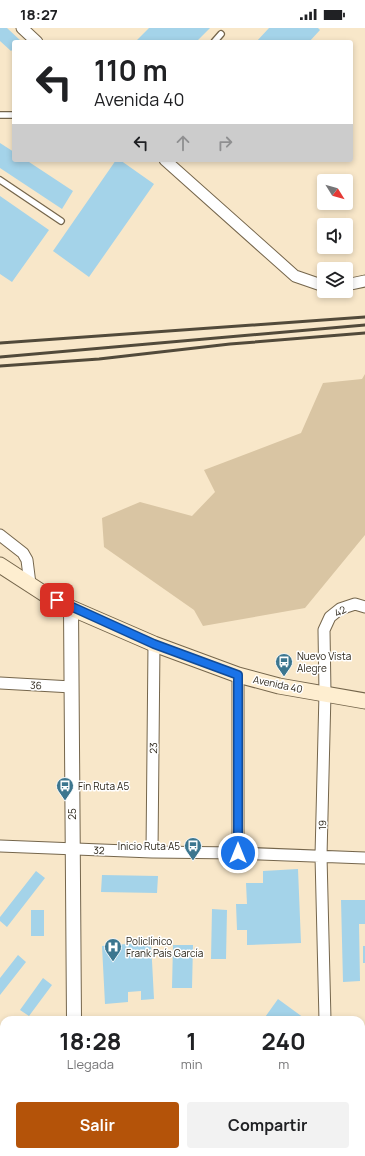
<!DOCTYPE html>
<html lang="es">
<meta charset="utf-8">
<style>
body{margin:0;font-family:Manrope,sans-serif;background:#f2f2f2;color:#202124;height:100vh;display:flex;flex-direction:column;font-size:15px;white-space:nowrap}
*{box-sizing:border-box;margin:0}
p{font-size:13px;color:#757577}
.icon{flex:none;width:22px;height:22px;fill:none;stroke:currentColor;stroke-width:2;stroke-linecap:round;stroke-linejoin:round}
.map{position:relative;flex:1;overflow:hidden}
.side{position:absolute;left:0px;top:988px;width:365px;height:140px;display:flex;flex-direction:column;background:#fff;border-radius:12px 12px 0 0;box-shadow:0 2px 6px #0003}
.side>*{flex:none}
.guide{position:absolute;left:12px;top:12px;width:341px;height:122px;border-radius:4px;box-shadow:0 2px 6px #0003;background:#fff;color:#202124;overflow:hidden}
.needle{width:26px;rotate:127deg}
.controls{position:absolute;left:317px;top:146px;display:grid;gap:8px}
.controls a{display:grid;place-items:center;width:36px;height:36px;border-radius:4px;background:#fff;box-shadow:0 2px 6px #0003;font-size:20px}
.pin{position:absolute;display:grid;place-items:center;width:34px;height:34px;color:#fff;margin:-17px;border-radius:8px;box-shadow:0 2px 6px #0006}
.me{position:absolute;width:44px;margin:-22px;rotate:0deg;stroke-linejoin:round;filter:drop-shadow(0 0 3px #0008)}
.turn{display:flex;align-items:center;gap:14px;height:84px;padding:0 16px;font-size:18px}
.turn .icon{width:52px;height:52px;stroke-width:2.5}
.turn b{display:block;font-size:28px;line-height:34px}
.lanes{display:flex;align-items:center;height:38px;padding:0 16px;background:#0003;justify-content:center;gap:20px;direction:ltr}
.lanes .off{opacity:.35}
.eta{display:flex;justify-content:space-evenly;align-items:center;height:68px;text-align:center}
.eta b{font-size:24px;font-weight:700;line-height:28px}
.primary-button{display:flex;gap:8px;margin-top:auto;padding:8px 16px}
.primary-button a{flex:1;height:46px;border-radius:4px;background:#b45309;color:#fff;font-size:16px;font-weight:700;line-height:46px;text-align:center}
.primary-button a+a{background:#f2f2f2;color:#202124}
.status{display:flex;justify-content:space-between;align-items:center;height:28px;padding:0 20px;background:#fff;direction:ltr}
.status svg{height:11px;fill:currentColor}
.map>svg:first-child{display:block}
</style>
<div class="status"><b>18:27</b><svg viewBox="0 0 49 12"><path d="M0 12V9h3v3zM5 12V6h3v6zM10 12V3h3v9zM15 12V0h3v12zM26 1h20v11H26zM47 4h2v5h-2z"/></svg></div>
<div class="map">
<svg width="365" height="1128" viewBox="0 0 365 1128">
<rect width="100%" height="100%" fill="#f8e7c9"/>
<!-- green -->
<path fill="#d9c5a3" d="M365,346v161l-60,73 -102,18 -9,-16 -90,-63 -2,-29 38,-16 52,14 23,-24 -11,-22 97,-37 22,-50 39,-4z"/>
<!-- building -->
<path fill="#a4d3e9" d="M0,0h7l14,13 -1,1h-6v6l-3,3 -11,-10z
M149,0h61l-14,14h-61z
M269,0h49l2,2 -11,12h-53z
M0,115l14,9v8h12l47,31 -11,18 -62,-41z
M116,132h4l34,24 -65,93 -36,-26z
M0,168l49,34 -37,52 -12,-8z
M298,841l3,74 -54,2v-15h-10l-1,-26h11l-1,-21h17v-12z
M36,843l9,7 -38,49 -7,-6v-4z
M102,847l56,1 -1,17 -56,-1z
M341,872h24v24h-6l1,57 -17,1z
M212,881l15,1 -1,49h-15z
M31,882h13v26h-13z
M151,914l3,57 -13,1v-9l-13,1v10l-23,2 -3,-58z
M173,917h20l-1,43h-20z
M363,918h2v17h-2z
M18,927l8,7 -26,33v-17z
M43,950l9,7 -23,31 -9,-6z
M278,971l26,19 -1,2h-40z
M361,1087l4,1v13h-4z"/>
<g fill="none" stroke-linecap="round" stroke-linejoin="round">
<defs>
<path id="service" d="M214,14l7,-8
M0,87h14
M0,152l61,41"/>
<path id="minor" d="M22,0l15,14
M165,132l130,116 29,10
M346,257l19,-4
M0,507l23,18 4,7 3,24
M238,647v178
M0,655l72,4
M0,818l152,6 86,1 127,5
M152,824l2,-208
M325,992l-4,-164 4,-163 -1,-63 6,-13 10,-8 15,-5 10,3
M0,1075l4,-1
M361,1075h4
M327,1124v4"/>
<path id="tertiary" d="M71,580l3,412
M76,1124l1,4"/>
<path id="secondary" d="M0,537l43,28 28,15 83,36 84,31 41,11 86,15"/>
</defs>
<!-- service casing -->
<use href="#service" stroke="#75664c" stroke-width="8"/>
<!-- minor casing -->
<use href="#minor" stroke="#75664c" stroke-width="13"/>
<!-- tertiary casing -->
<use href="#tertiary" stroke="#75664c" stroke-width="16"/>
<!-- secondary casing -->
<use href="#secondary" stroke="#75664c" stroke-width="17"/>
<!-- service -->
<use href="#service" stroke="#fff" stroke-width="5.5"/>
<!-- minor -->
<use href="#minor" stroke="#fff" stroke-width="11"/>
<!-- tertiary -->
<use href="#tertiary" stroke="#fff" stroke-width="14"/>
<!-- secondary -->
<use href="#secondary" stroke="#feeed0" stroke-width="15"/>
<!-- rail -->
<path stroke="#524a3a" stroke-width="3" d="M0,315l365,-26
M0,329l365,-32
M0,338l99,-7 131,-15 135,-11"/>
</g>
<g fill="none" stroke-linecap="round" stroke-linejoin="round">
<defs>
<path id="route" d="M57,572l97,44 84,31v178"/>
</defs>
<!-- route casing -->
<use href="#route" stroke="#114b97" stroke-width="10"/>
<!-- route -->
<use href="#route" stroke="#1a73e8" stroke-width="7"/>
</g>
<!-- icons -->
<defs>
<symbol id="bus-pin" viewBox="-11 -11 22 30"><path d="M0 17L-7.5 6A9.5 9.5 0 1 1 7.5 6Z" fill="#3c768f" stroke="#fff"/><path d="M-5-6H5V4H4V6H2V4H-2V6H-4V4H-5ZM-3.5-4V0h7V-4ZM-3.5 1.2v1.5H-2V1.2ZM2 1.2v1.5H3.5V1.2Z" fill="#fff"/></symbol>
<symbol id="hospital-pin" viewBox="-11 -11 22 30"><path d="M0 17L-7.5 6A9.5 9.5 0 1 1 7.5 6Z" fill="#3c768f" stroke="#fff"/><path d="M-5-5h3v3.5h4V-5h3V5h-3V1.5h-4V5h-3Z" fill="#fff"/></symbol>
</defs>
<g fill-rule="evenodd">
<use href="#bus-pin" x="274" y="624" width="20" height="27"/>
<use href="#bus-pin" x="55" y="748" width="20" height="27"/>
<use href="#bus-pin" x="183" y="808" width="20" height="27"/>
<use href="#hospital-pin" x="103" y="909" width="20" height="27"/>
</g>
<g text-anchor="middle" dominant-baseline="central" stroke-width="3" stroke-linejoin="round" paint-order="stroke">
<!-- street labels -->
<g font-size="10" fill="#2c261a" stroke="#fff">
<text transform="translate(340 583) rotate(-29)">42</text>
<text transform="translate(278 656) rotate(12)">Avenida 40</text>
<text transform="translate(36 657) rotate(3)">36</text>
<text transform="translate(153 720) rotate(-89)">23</text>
<text transform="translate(72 786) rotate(-90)">25</text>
<text transform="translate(322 797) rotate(-89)">19</text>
<text transform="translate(99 822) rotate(2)">32</text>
</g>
<!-- poi labels -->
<g font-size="10" fill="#2c261a" stroke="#fff" text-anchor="start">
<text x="297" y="628">Nuevo Vista<tspan x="297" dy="12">Alegre</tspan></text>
<text x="78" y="758">Fin Ruta A5</text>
<text x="180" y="818" text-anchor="end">Inicio Ruta A5</text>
<text x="126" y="913">Policlínico<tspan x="126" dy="12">Frank País García</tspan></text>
</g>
</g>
</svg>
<div class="controls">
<a><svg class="needle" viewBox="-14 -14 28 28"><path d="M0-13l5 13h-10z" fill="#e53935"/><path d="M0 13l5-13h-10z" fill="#757577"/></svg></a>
<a><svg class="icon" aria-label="sound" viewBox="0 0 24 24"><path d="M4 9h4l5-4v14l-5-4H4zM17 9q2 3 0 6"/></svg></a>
<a><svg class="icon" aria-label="layers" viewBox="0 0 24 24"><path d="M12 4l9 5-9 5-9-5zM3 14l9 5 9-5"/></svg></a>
</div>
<div class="pin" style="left:57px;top:572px;background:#d93025"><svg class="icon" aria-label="arrive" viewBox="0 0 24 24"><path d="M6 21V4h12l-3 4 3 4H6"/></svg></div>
<svg class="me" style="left:238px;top:825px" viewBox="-20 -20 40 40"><circle r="17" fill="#1a73e8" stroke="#fff" stroke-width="3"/><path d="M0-11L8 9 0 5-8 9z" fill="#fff"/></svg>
<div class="guide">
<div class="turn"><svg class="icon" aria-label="left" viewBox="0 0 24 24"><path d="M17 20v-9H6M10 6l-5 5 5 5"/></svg><div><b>110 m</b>Avenida 40</div></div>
<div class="lanes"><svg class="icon" aria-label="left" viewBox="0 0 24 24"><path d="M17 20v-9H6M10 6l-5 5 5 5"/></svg><svg class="icon off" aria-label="ahead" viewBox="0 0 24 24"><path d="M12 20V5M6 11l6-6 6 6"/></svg><svg class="icon off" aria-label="right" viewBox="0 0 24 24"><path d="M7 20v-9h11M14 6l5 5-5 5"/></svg></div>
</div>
<section class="side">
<div class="eta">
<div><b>18:28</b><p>Llegada</p></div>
<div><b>1</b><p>min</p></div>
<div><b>240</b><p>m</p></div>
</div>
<div class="primary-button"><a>Salir</a><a>Compartir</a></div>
</section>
</div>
